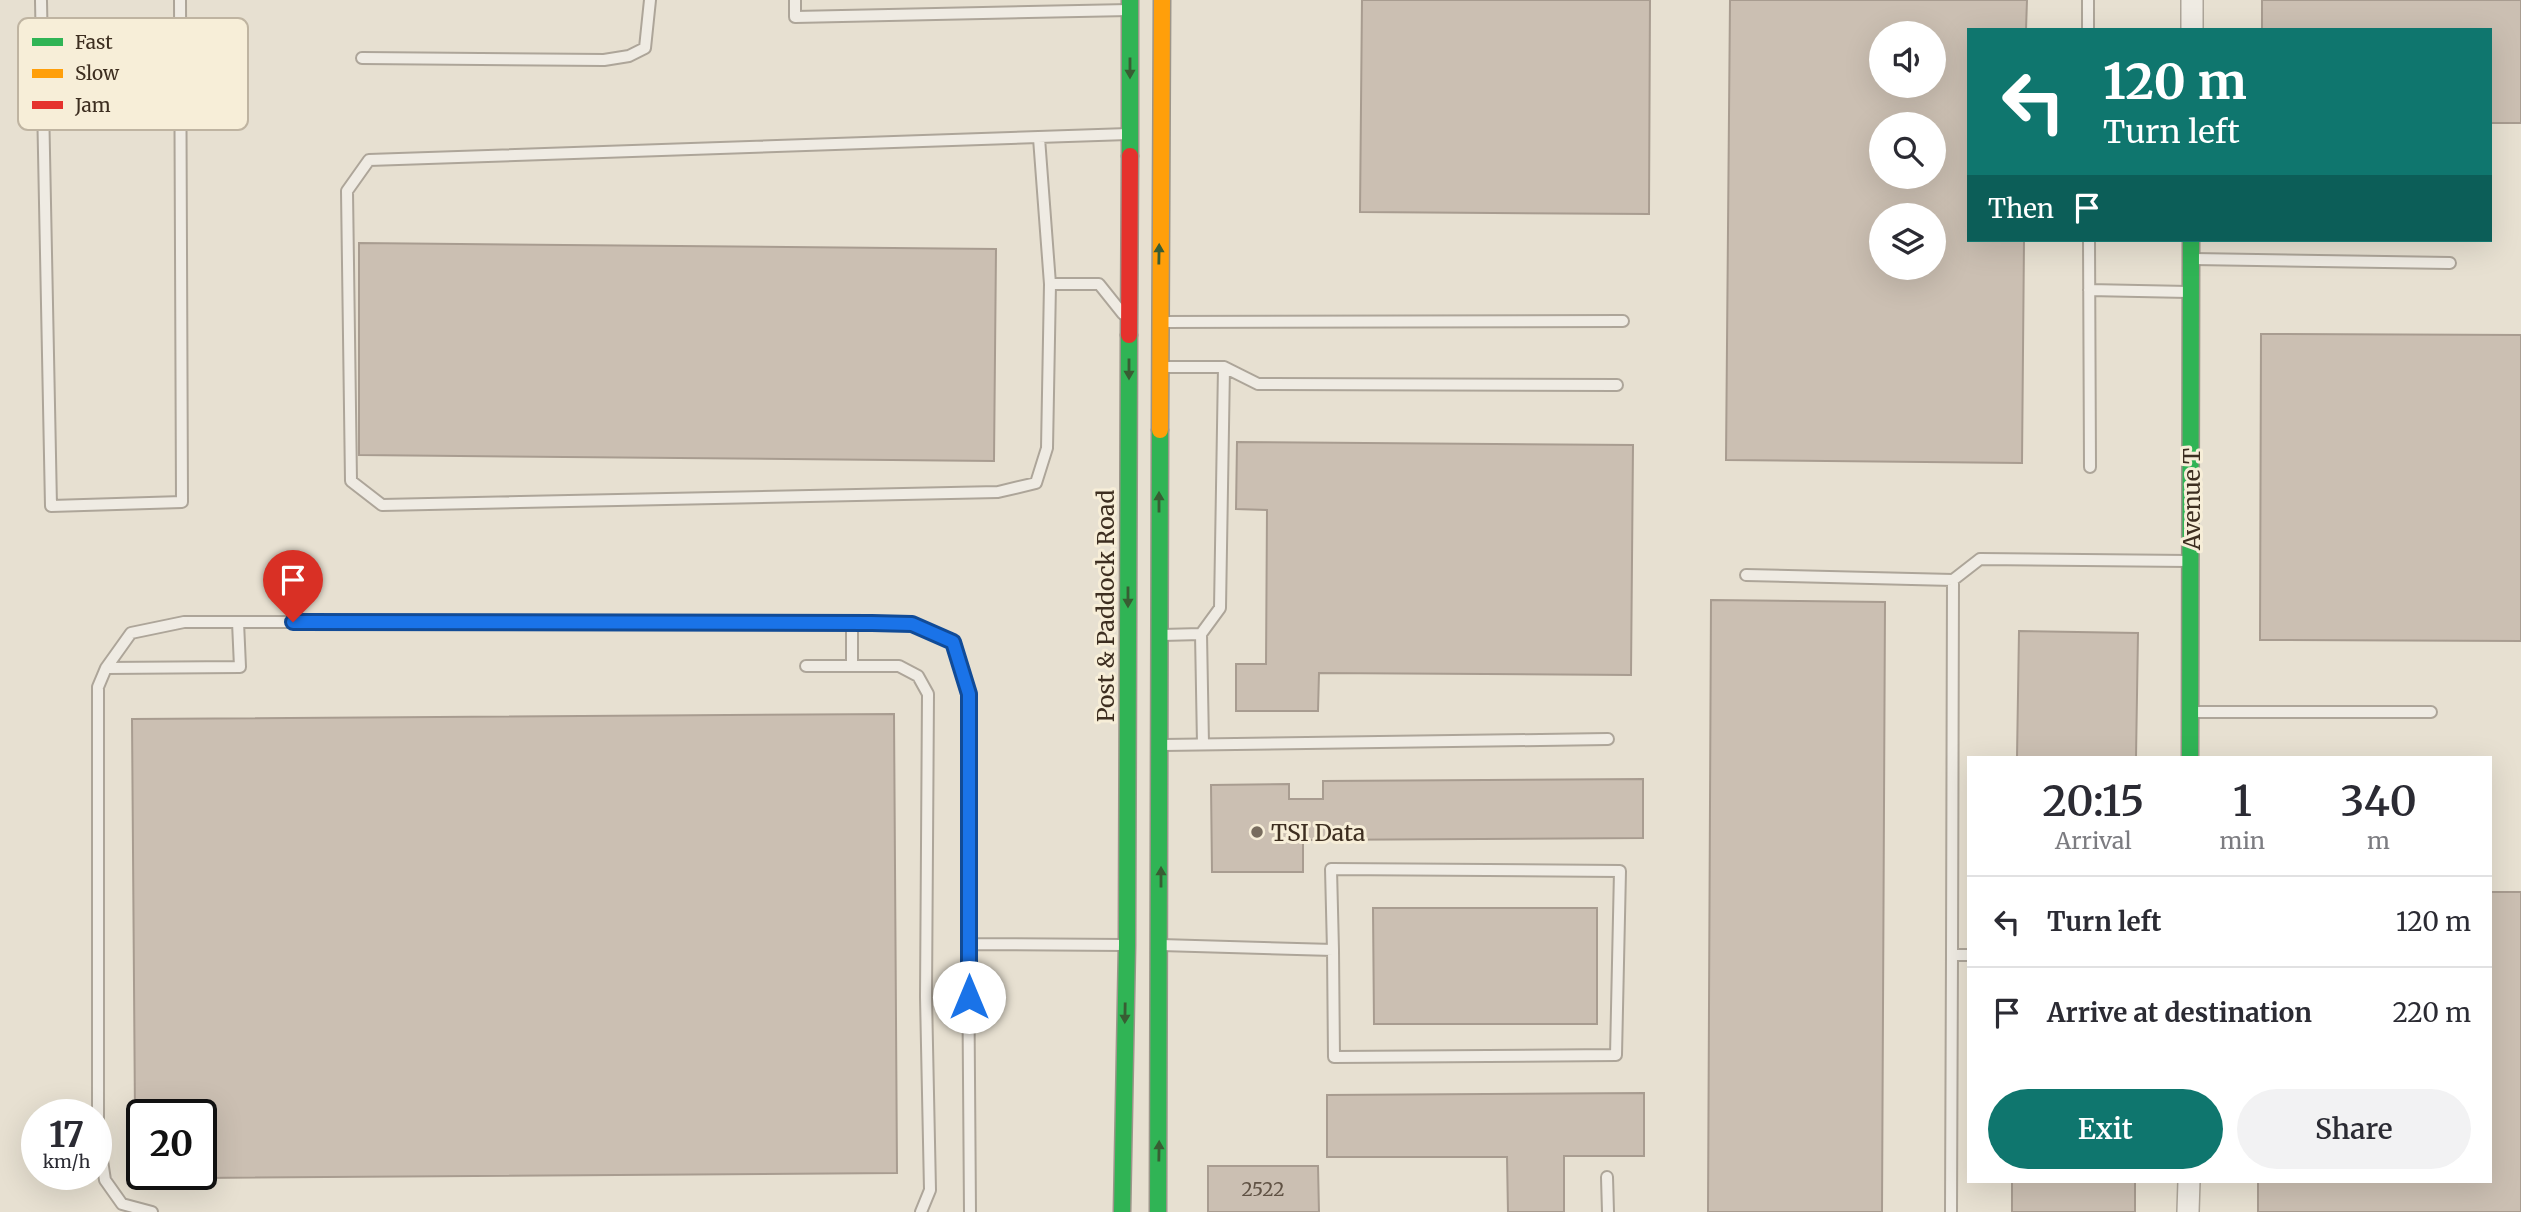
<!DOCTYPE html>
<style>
body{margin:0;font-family:Merriweather,serif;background:#f2f2f3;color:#2b2b33;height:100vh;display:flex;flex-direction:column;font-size:26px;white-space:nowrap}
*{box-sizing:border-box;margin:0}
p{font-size:23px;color:#7c7c81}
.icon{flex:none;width:38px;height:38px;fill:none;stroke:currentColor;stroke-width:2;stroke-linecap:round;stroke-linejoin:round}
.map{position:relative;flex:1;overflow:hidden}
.drawer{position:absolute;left:1967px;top:756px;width:525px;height:427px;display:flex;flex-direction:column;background:#fff;border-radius:0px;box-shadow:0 7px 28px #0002}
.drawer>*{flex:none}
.banner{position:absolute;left:1967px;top:28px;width:525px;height:214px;border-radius:0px;box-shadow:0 7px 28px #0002;background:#0f766e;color:#fff;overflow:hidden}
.buttons{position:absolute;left:1869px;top:21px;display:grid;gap:14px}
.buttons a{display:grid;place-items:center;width:77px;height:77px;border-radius:50%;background:#fff;box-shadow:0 7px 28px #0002;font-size:35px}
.speed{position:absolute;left:21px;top:1099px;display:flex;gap:14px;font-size:35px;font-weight:700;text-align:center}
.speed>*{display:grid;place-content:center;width:91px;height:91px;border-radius:50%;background:#fff;box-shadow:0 7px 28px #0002;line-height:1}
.speed small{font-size:18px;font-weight:400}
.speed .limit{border:4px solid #111;border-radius:10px;background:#fff;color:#111}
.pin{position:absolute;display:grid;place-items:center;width:60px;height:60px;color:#fff;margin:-72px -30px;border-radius:50% 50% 50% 0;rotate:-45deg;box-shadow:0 0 7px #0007}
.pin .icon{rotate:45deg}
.me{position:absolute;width:77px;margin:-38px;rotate:0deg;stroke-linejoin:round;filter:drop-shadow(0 0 5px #0008)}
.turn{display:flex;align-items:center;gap:24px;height:147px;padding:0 21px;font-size:32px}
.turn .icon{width:91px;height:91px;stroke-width:2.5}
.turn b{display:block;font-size:49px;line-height:60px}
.then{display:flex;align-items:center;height:66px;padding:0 21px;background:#0003;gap:14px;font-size:26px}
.eta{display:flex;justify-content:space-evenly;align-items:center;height:119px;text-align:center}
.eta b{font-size:42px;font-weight:600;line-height:49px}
.action{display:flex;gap:14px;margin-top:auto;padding:14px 21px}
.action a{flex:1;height:80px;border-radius:42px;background:#0f766e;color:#fff;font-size:28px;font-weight:600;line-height:80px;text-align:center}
.action a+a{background:#f2f2f3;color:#2b2b33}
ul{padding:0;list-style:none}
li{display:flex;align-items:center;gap:21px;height:91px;padding:0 21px;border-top:2px solid #e1e1e2}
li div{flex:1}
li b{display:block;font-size:26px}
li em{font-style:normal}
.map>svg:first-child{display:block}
</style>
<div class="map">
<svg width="2521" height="1212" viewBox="0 0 2521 1212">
<rect width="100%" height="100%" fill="#e7e0d1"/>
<!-- building -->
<path fill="#cbbfb2" stroke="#a89c90" stroke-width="2" fill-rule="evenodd" d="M1362,0h288l-1,214 -289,-2z
M1730,0h297l-1,30h-57v210h55l-2,223 -296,-3zM1881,33h53v53h-53zM1881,124h53v53h-53zM1881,215h53v53h-53z
M2262,0h259v123h-31v-93h-228z
M359,243l637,6 -2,212 -635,-6z
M2261,334l260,1v306l-261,-1z
M1237,442l396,3 -2,230 -312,-2 -1,38h-82v-47h30l1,-154 -31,-1z
M1711,600l174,2 -3,610h-174z
M2019,631l119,2 -2,125h-119z
M894,714l3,459 -696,5v-63h-66l-3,-396z
M1643,779v59l-340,2v32h-91l-1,-87 78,-1v15h34v-18z
M2490,892h31v320h-263v-31h232z
M1373,908h224v116h-223z
M1644,1093v63h-80v56h-56l-1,-55h-180v-62z
M1208,1166h110l1,46h-111z
M2012,1181h123v31h-123z"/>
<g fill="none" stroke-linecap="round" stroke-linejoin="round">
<defs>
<path id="lane" d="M795,0v17l334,-7
M2088,0v30
M41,1l10,505 131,-4 -2,-502
M362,58l242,2 25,-4 16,-8 5,-48
M1039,138l11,146
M2089,240l1,227
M2194,259l256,4
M2089,290l99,2
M1123,314l-24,-30h-49l-3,164 -11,35 -38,9 -616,13 -31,-24 -4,-290 22,-31 759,-26
M1160,322l463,-1
M1160,367h64l-4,241 -19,26
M1224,367l34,17 359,1
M1746,575l207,5
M852,622v44
M1162,635l39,-1 2,110
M806,666h93l19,10 10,18 -2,303 4,193 -9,22
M106,668l134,-1 -2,-45
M2193,712h238
M1163,745l445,-6
M1161,945l172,5 -2,-81 289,2 -4,184 -282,2 -1,-107
M1969,955h-17l1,-375 27,-21 208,2
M1607,1177l1,35
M152,1212l-30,-8 -17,-24 -7,-46v-447l8,-19 25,-35 53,-11h668l60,2 41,18 16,52 -1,250
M970,1212l-2,-268 156,1
M1951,1212l1,-257"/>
<path id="street" d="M2192,30v-30
M2188,1212l1,-31"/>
<path id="fast" d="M1130,156v-156
M2190,758l1,-518
M1122,1212l5,-267 2,-610
M1158,1212l2,-782"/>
<path id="slow" d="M1160,430l2,-430"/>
<path id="jam" d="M1129,335l1,-179"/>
</defs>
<!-- lane casing -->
<use href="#lane" stroke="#ada599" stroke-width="14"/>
<!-- street casing -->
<use href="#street" stroke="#ada599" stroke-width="24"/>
<!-- fast casing -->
<use href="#fast" stroke="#9c958a" stroke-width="19"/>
<!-- slow casing -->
<use href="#slow" stroke="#9c958a" stroke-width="19"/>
<!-- jam casing -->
<use href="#jam" stroke="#9c958a" stroke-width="19"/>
<!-- lane -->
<use href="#lane" stroke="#efebe3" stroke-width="10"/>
<!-- street -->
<use href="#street" stroke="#efebe3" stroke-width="21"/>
<!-- fast -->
<use href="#fast" stroke="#30b455" stroke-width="16"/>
<!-- slow -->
<use href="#slow" stroke="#ff9f0a" stroke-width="16"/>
<!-- jam -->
<use href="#jam" stroke="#e5322d" stroke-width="16"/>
</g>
<!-- one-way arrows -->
<defs><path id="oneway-solid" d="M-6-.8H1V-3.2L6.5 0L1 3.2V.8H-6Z" transform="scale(1.75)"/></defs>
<g fill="#385d33">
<use href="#oneway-solid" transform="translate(1130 68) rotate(90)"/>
<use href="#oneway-solid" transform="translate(1159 254) rotate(-89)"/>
<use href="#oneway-solid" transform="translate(1129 369) rotate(90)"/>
<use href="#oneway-solid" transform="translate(1159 502) rotate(-90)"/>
<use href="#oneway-solid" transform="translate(1128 597) rotate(90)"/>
<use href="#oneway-solid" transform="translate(1161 877) rotate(-90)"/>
<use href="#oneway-solid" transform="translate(1125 1013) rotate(91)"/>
<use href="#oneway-solid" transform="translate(1159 1151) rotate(-89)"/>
</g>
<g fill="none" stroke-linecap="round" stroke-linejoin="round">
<defs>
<path id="route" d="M293,622l579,1 40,1 41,18 16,52v303"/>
</defs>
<!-- route casing -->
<use href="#route" stroke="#114b97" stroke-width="18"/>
<!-- route -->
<use href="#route" stroke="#1a73e8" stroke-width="12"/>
</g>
<!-- markers -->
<circle fill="#786c5e" stroke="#f7eed8" stroke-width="2.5" cx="1257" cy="832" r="7"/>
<g text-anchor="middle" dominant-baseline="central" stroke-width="6" stroke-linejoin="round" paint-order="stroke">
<!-- number labels -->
<g font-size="19" fill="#605244">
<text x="1263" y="1189">2522</text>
</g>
<!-- street labels -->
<g font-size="23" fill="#3d2e20" stroke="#f7eed8">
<text transform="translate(2191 499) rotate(-90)">Avenue T</text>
<text transform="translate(1105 606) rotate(-90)">Post &amp; Paddock Road</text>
</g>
<!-- poi labels -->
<g font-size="23" fill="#3d2e20" stroke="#f7eed8" text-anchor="start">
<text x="1271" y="832">TSI Data</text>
</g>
</g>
<!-- legend -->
<rect x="18" y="18" width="230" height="112" rx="10" fill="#f7eed8" stroke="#bfb4a1" stroke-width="2"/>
<rect x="32" y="38" width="31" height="8" fill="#30b455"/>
<rect x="32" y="69" width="31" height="9" fill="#ff9f0a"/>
<rect x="32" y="101" width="31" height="8" fill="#e5322d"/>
<g font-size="19" fill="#3d2e20">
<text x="75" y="49">Fast</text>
<text x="75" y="80">Slow</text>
<text x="75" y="112">Jam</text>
</g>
</svg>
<div class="buttons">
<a><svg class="icon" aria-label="sound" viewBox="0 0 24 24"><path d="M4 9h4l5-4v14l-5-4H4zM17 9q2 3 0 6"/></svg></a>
<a><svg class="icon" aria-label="search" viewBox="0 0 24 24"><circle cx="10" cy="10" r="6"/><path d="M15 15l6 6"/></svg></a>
<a><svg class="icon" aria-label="layers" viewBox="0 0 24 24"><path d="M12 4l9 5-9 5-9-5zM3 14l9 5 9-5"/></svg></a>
</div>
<div class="speed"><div>17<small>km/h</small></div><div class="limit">20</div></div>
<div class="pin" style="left:293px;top:622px;background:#d93025"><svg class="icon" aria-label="arrive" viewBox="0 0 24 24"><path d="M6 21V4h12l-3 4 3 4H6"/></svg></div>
<svg class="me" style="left:969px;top:997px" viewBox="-20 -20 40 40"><circle r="19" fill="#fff"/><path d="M0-13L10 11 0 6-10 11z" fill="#1a73e8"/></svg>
<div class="banner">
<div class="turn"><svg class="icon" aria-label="left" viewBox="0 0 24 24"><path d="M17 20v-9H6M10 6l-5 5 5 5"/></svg><div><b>120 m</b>Turn left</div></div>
<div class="then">Then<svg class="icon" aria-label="arrive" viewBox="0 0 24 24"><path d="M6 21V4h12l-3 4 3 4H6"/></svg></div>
</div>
<section class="drawer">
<div class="eta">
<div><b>20:15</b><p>Arrival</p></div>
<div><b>1</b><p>min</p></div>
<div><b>340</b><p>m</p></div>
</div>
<ul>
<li><svg class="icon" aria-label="left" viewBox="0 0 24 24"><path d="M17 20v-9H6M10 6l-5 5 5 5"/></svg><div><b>Turn left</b></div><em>120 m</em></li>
<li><svg class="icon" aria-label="arrive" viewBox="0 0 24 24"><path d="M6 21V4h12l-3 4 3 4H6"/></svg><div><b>Arrive at destination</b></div><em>220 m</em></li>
</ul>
<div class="action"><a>Exit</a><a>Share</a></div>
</section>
</div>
